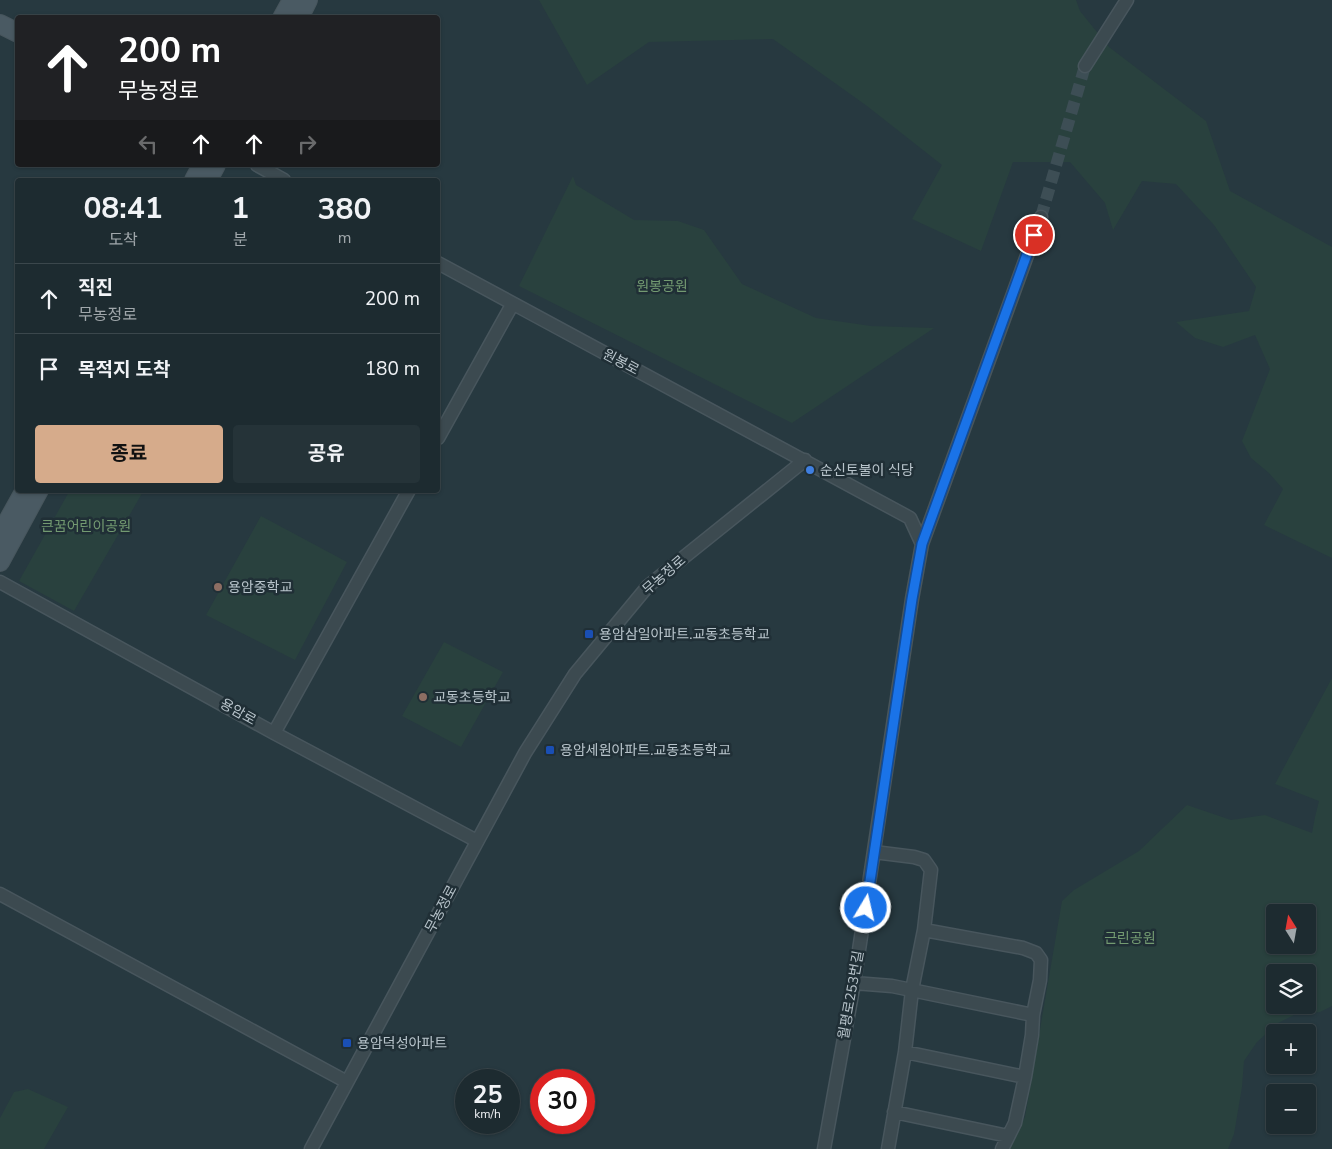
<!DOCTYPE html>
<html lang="ko">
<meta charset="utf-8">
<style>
body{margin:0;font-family:"Nunito Sans","Noto Sans KR",sans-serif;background:#253338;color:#f1f3f6;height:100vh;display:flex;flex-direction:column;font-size:19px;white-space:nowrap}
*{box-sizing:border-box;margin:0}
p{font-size:16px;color:#a0a7ab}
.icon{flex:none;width:28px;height:28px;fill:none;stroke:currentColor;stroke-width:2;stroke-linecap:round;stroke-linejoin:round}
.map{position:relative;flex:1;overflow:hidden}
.side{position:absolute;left:15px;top:178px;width:425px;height:315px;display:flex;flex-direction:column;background:#1d2b30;border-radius:5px;box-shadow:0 1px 4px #0004,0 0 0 1px #3b474c}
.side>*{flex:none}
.banner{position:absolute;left:15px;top:15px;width:425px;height:152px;border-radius:5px;box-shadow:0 1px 4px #0004,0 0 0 1px #3b474c;background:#202124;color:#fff;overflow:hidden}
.needle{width:32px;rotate:349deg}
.fabs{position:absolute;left:1266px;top:904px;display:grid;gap:10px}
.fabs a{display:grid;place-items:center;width:50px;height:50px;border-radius:5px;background:#1d2b30;box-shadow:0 1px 4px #0004,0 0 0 1px #3b474c;font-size:25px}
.speed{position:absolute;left:455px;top:1069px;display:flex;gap:10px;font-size:25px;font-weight:700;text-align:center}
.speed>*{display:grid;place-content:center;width:65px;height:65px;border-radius:50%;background:#1d2b30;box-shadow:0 1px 4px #0004,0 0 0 1px #3b474c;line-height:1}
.speed small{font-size:12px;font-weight:400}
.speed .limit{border:8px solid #d22;background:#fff;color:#111}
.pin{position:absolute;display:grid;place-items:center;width:42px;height:42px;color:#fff;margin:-21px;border:2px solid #fff;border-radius:50%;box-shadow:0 1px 5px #0007}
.me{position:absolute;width:55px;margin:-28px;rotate:9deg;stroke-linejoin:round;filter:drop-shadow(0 0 4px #0008)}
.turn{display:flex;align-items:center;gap:18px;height:105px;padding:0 20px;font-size:22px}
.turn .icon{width:65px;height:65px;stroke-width:2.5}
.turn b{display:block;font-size:35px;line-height:42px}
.lanes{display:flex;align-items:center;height:48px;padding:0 20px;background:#0003;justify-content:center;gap:25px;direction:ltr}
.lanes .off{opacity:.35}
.eta{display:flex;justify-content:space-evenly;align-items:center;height:85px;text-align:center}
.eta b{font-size:30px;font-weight:700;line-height:35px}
.primary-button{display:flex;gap:10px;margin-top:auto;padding:10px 20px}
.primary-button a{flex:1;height:58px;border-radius:5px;background:#d6ab8b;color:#111;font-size:20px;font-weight:700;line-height:58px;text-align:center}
.primary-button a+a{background:#253338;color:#f1f3f6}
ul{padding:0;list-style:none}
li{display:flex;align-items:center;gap:15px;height:70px;padding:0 20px;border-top:1px solid #3b474c}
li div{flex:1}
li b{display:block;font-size:19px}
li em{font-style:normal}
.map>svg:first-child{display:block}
</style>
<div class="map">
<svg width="1332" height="1149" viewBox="0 0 1332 1149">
<rect width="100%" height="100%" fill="#273940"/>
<!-- green -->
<path fill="#29413e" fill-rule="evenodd" d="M539,0h537l4,11 29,36 97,74 24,70 102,56v311l-68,-33 19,-36 -14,-16 -18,-15 -9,-17 28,-72 -15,-34 -32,12 -28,-9 -19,-16 73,-11 7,-24 -42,-62 -38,-41 -34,-3 -29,49 -8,-27 -35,-41h-57l-32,89 -69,-32 30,-54 -75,-59 -94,-67 -124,3 -62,43z
M573,176l3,9 58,35 44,1 26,9 38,54 74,34 55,8 63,2 -142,95 -273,-137z
M70,490h74l-70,121 -55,-30z
M261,516l86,46 -52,98 -89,-45z
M444,642l59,30 -42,75 -59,-31z
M1332,678v328l-12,6 -26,3 -16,8 -21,19 -13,19 -2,26 -8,47 -6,15h-219l16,-32 37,-216 12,-11 65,-39 48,-46 44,15 34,-5 47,18 3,-16 4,-16 -44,-17zM1275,912h33v33h-33zM1275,972h33v33h-33z
M28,1089l40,18 -24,42h-44v-31l14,-26z"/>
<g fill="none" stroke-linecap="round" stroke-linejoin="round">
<!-- street-tunnel -->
<path stroke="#3d4e55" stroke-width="12" stroke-dasharray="12 6" stroke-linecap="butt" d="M1041,217l44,-151"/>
<defs>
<path id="street" d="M1085,66l42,-66
M257,165l27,15
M438,263l472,255 12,26
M438,438l74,-133
M0,582l274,151 203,108
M274,733l135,-243
M874,852l40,5 10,3 7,10 -7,60 -12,60 -7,62 -17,97
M0,894l347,188
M924,930l99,18 13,5 5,7 -1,20 -7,35 -1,20 -7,42 -10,46 -13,26
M854,983l38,3 141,29
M905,1052l120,25
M894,1112l114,24
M311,1149l214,-396 50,-79 73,-88 157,-126
M824,1149l30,-166 58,-384 10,-55 119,-327"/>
<path id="secondary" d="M282,18l10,-18
M299,18l9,-18
M0,24l18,9
M194,180l8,-15
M208,180l8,-15
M0,535l25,-45
M0,562l39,-72"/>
</defs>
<!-- street casing -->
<use href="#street" stroke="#48565d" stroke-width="15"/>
<!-- secondary casing -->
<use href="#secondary" stroke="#48565d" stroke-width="20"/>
<!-- street -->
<use href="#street" stroke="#3c4a50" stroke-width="12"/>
<!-- secondary -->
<use href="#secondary" stroke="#4a5a63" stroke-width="18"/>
</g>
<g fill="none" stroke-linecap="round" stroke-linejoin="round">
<defs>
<path id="route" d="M866,908l46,-309 10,-55 112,-309"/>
</defs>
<!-- route casing -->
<use href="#route" stroke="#114b97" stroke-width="12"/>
<!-- route -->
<use href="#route" stroke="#1a73e8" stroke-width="9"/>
</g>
<!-- markers -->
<circle fill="#3f7fe0" stroke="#202f36" stroke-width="2" cx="810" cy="470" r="5"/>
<g fill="#8d6e63" stroke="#202f36" stroke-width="2">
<circle cx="218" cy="587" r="5"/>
<circle cx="423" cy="697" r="5"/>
</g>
<g fill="#1a4fb4" stroke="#202f36" stroke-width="2">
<rect x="584" y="629" width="10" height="10" rx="2.5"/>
<rect x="545" y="745" width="10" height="10" rx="2.5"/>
<rect x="342" y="1038" width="10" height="10" rx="2.5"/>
</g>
<g text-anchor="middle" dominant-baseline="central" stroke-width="5" stroke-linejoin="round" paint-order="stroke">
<!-- park labels -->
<g font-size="14" fill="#739a71" stroke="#202f36">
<text x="662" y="286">원봉공원</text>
<text x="86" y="526">큰꿈어린이공원</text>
<text x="1130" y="938">근린공원</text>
</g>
<!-- street labels -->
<g font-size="14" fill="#b8c4cb" stroke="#202f36">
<text transform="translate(621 362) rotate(28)">원봉로</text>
<text transform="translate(664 575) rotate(-41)">무농정로</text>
<text transform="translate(238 712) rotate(29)">용암로</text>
<text transform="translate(441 909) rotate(-62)">무농정로</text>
<text transform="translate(851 995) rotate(-80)">월평로253번길</text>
</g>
<!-- poi labels -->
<g font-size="14" fill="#b8c4cb" stroke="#202f36" text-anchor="start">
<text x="820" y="470">순신토불이 식당</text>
<text x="228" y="587">용암중학교</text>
<text x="599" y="634">용암삼일아파트.교동초등학교</text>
<text x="433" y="697">교동초등학교</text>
<text x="560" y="750">용암세원아파트.교동초등학교</text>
<text x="357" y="1043">용암덕성아파트</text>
</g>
</g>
</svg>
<div class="fabs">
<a><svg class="needle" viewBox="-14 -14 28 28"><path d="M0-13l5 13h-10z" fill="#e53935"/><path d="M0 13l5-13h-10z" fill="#a0a7ab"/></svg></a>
<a><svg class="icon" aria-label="layers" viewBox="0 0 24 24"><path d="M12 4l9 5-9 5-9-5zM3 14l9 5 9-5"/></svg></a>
<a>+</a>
<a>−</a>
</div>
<div class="speed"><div>25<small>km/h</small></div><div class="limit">30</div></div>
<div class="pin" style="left:1034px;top:235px;background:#d93025"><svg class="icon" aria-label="arrive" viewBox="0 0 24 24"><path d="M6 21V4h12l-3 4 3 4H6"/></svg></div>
<svg class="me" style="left:866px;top:908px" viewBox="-20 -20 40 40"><circle r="17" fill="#1a73e8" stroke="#fff" stroke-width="3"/><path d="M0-11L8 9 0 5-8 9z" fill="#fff"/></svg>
<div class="banner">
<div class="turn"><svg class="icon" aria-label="ahead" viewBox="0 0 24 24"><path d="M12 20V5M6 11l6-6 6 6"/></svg><div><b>200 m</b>무농정로</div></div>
<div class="lanes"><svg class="icon off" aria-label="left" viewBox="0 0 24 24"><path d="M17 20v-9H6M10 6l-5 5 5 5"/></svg><svg class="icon" aria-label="ahead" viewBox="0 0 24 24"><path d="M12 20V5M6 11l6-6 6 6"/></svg><svg class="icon" aria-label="ahead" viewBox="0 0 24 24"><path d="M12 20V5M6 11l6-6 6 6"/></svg><svg class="icon off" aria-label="right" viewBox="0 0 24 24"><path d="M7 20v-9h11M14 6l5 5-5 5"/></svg></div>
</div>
<section class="side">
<div class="eta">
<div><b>08:41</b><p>도착</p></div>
<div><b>1</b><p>분</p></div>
<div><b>380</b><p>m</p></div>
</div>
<ul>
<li><svg class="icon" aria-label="ahead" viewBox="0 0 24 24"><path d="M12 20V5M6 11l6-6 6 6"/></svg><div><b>직진</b><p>무농정로</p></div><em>200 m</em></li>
<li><svg class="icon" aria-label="arrive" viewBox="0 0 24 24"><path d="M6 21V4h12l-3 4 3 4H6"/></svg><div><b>목적지 도착</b></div><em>180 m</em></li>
</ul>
<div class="primary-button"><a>종료</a><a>공유</a></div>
</section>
</div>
